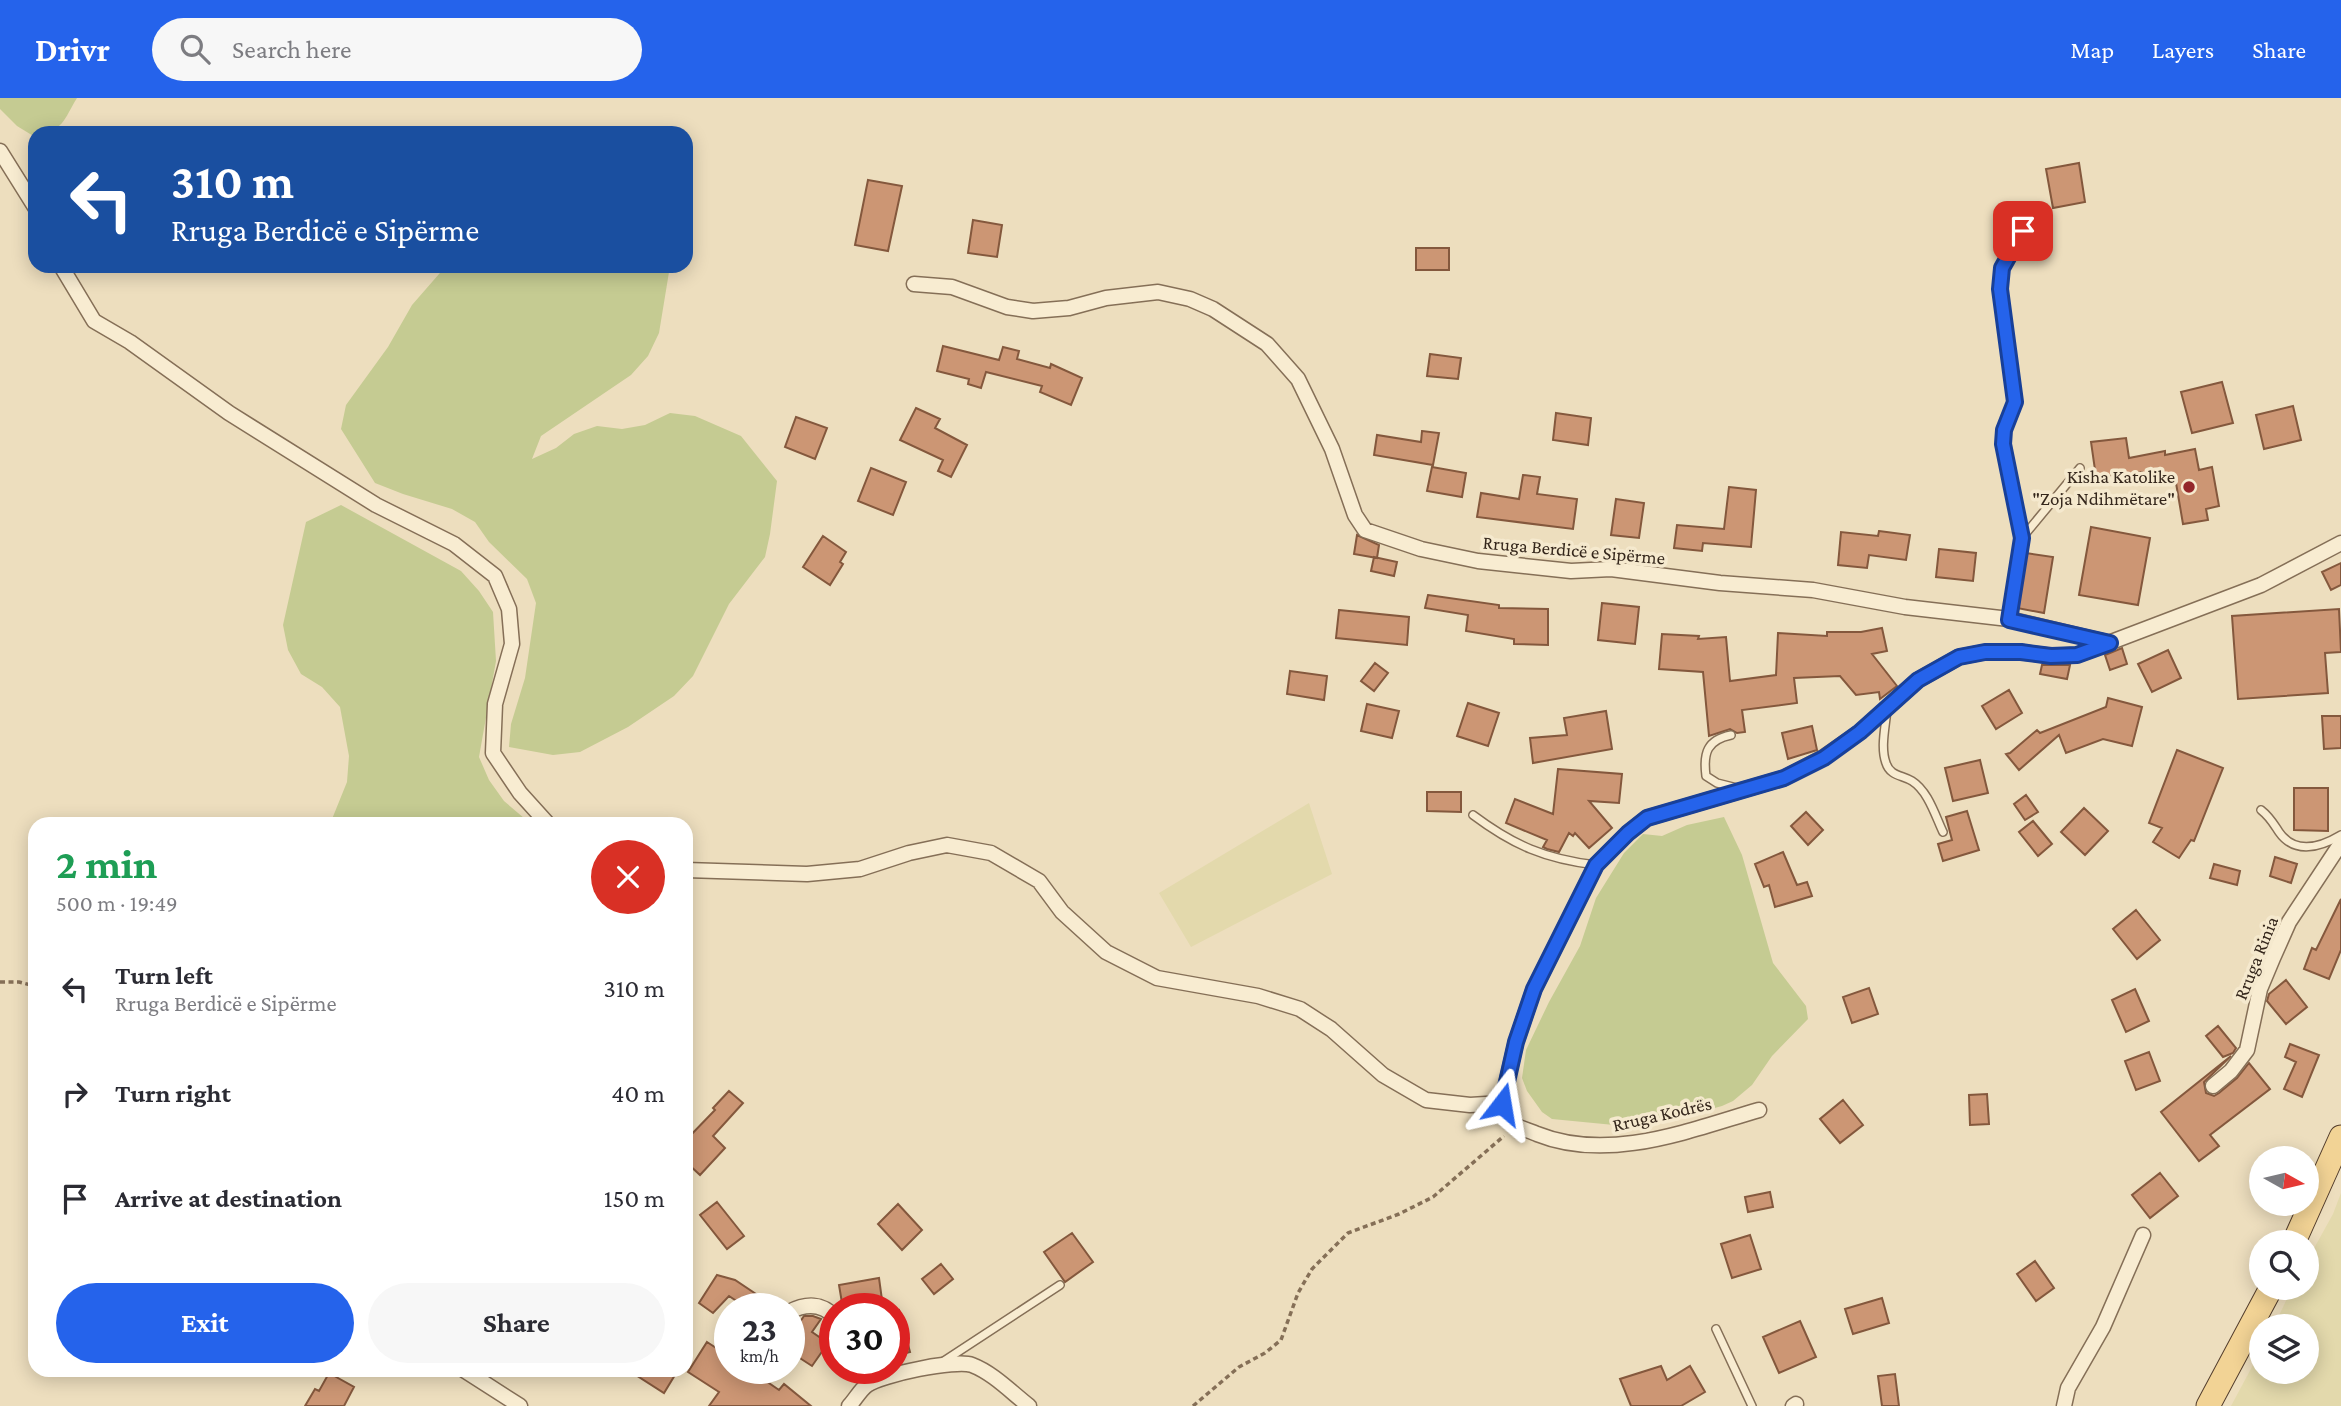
<!DOCTYPE html>
<meta charset="utf-8">
<style>
body{margin:0;font-family:"Crimson Pro",serif;background:#f7f7f7;color:#2b2b33;height:100vh;display:flex;flex-direction:column;font-size:26px;white-space:nowrap}
*{box-sizing:border-box;margin:0}
p{font-size:23px;color:#7c7c81}
.icon{flex:none;width:38px;height:38px;fill:none;stroke:currentColor;stroke-width:2;stroke-linecap:round;stroke-linejoin:round}
.map{position:relative;flex:1;overflow:hidden}
.side{position:absolute;left:28px;top:719px;width:665px;height:560px;display:flex;flex-direction:column;background:#fff;border-radius:21px;box-shadow:0 4px 18px #0003}
.side>*{flex:none}
.hud{position:absolute;left:28px;top:28px;width:665px;height:147px;border-radius:21px;box-shadow:0 4px 18px #0003;background:#1a4fa0;color:#fff;overflow:hidden}
.needle{width:46px;rotate:98deg}
.controls{position:absolute;left:2249px;top:1048px;display:grid;gap:14px}
.controls a{display:grid;place-items:center;width:70px;height:70px;border-radius:50%;background:#fff;box-shadow:0 4px 18px #0003;font-size:35px}
.speed{position:absolute;left:714px;top:1195px;display:flex;gap:14px;font-size:35px;font-weight:700;text-align:center}
.speed>*{display:grid;place-content:center;width:91px;height:91px;border-radius:50%;background:#fff;box-shadow:0 4px 18px #0003;line-height:1}
.speed small{font-size:18px;font-weight:400}
.speed .limit{border:10px solid #d22;background:#fff;color:#111}
.pin{position:absolute;display:grid;place-items:center;width:60px;height:60px;color:#fff;margin:-30px;border-radius:14px;box-shadow:0 4px 10px #0006}
.me{position:absolute;width:77px;margin:-38px;rotate:14deg;stroke-linejoin:round;filter:drop-shadow(0 0 5px #0008)}
.turn{display:flex;align-items:center;gap:24px;height:147px;padding:0 28px;font-size:32px}
.turn .icon{width:91px;height:91px;stroke-width:2.5}
.turn b{display:block;font-size:49px;line-height:60px}
.round{display:grid;place-items:center;flex:none;width:74px;height:74px;border-radius:37px;background:#f7f7f7}
.headline{display:flex;align-items:center;justify-content:space-between;height:119px;padding:0 28px}
h1{font-size:42px;font-weight:700;line-height:52px;color:#1e9e55}
.cta{display:flex;gap:14px;margin-top:auto;padding:14px 28px}
.cta a{flex:1;height:80px;border-radius:42px;background:#2563eb;color:#fff;font-size:28px;font-weight:700;line-height:80px;text-align:center}
.cta a+a{background:#f7f7f7;color:#2b2b33}
ul{padding:0;list-style:none}
li{display:flex;align-items:center;gap:21px;height:105px;padding:0 28px}
li div{flex:1}
li b{display:block;font-size:26px}
li em{font-style:normal}
header{display:flex;align-items:center;gap:42px;box-sizing:border-box;height:98px;padding:0 35px;background:#2563eb;color:#fff}
header strong{font-size:33px}
nav{display:flex;gap:38px;margin-inline-start:auto;font-size:24px}
.search{width:490px;height:63px;background:#f7f7f7;display:flex;align-items:center;gap:18px;box-sizing:border-box;padding:0 24px;border-radius:38px;color:#7c7c81;font-size:26px}
.map>svg:first-child{display:block}
</style>
<header>
<strong>Drivr</strong>
<div class="search"><svg class="icon" aria-label="search" viewBox="0 0 24 24"><circle cx="10" cy="10" r="6"/><path d="M15 15l6 6"/></svg>Search here</div>
<nav><a>Map</a><a>Layers</a><a>Share</a></nav>
</header>
<div class="map">
<svg width="2341" height="1308" viewBox="0 0 2341 1308">
<rect width="100%" height="100%" fill="#eddebe"/>
<!-- farmland -->
<path fill="#e3d9ac" d="M1309,705l23,71 -141,73 -32,-54z
M2341,1095v213h-110l30,-56v22h45v-46h-32l18,-38h14l1,-27 26,-47z"/>
<!-- green -->
<path fill="#c5cb92" d="M0,0h77c-13,21 -14,35 -42,35v4l-18,-11 -17,-17z
M446,168h224l-11,67 -11,23 -17,19 -90,61 -9,23 24,-11 18,-14 23,-8 25,3 23,-4 25,-12 25,3 46,20 36,45 -7,53 -5,23 -36,47 -36,72 -19,20 -46,31 -48,25 -27,3 -44,-8 2,-23 14,-46 11,-75 -9,-24 -38,-37 -14,-20 -23,-13 -49,-15 -28,-11 -34,-54 5,-24 42,-58 24,-42z
M341,407l120,66 18,20 14,21 3,49 -17,96 10,23 15,21 27,23h-201l17,-42 2,-26 -9,-49 -18,-20 -21,-13 -13,-24 -5,-25 23,-103z
M1724,719l18,38 31,108 33,43 2,13 -36,37 -20,29 -19,16 -11,5 -59,16 -49,3 -62,-6 -10,-7 -15,-21 -5,-13 4,-28 23,-48 31,-56 16,-48 28,-45 19,-19 19,2 25,-11z"/>
<!-- building -->
<path fill="#cc9674" stroke="#84583d" stroke-width="2" d="M2079,65l6,39 -32,6 -7,-39z
M868,82l34,6 -14,65 -33,-6z
M973,122l29,5 -5,32 -29,-4z
M1416,150h33v22h-33z
M943,248l56,14 4,-13 16,4 -2,8 33,9 1,-4 31,14 -11,27 -31,-13 2,-6 -56,-14 -5,16 -13,-4 1,-5 -32,-8z
M1430,256l31,4 -3,21 -31,-3z
M2222,284l11,41 -41,10 -11,-41z
M2293,308l8,34 -37,9 -8,-34z
M916,310l24,11 -5,9 32,17 -16,32 -13,-6 5,-11 -43,-20z
M1556,315l35,5 -3,27 -35,-5z
M796,319l31,11 -12,31 -30,-12z
M1422,333l17,2 -6,32 -59,-10 3,-20 44,7z
M2126,340l3,20 36,-7v4l30,-6 4,21 13,-3 7,39 -13,3 2,11 -25,4 -8,-47 -31,6 -2,-11 -46,5 -5,-35z
M1432,369l34,6 -4,24 -35,-6z
M871,370l35,14 -13,33 -35,-14z
M1523,377l17,2 -3,17 40,5 -4,30 -96,-12 4,-24 38,6z
M1729,389l27,3 -5,57 -48,-4 -1,8 -28,-3 3,-23 47,4z
M1616,401l28,4 -5,35 -28,-3z
M2091,429l59,11 -12,67 -59,-10z
M1879,433l31,4 -4,25 -37,-5 -2,13 -29,-3 3,-33 37,4z
M1357,437l22,10 -2,13 -23,-4z
M823,438l23,16 -6,10 3,2 -13,21 -27,-18z
M1939,451l37,4 -3,28 -37,-4z
M2026,455l27,4 -9,56 -27,-5z
M1374,459l23,5 -3,14 -23,-5z
M2341,465v22l-10,5 -9,-18z
M1428,497l71,10v3l49,1v36l-34,-1v-5l-48,-8 2,-16 -43,-7z
M1602,505l37,4 -4,37 -37,-4z
M2339,511l2,43 -16,1 3,40 -90,6 -6,-83z
M1339,512l70,7 -2,28 -71,-7z
M1882,530l5,23 -15,3 25,32 -17,13 -1,-7 -23,3 -16,-19 -46,2 3,25 -55,7 3,22 -8,1 -7,-4 -21,7 -6,-64 -44,-3 3,-35 37,2 -1,3 28,-2 4,44 46,-6 2,-42 49,3v-4h34z
M2122,550l5,16 -17,6 -5,-15z
M2168,552l13,28 -29,14 -14,-28z
M1375,565l13,10 -14,18 -13,-10z
M2042,567h28l-3,14 -27,-5z
M1290,573l37,5 -3,24 -37,-6z
M2009,592l13,23 -26,16 -14,-23z
M2108,600l34,9 -10,39 -29,-7 -37,14 -7,-18 -40,35 -13,-16 4,-1 27,-23 3,3 66,-26z
M1468,605l31,10 -11,33 -31,-10z
M1367,606l32,7 -7,27 -31,-7z
M1606,613l6,38 -79,14 -3,-25 37,-3 -3,-17z
M2322,618h19v32l-17,1z
M1812,628l5,24 -29,9 -6,-26z
M2177,652l46,18 -29,73 -3,-1 -12,18 -26,-16 9,-14 -13,-5z
M1980,662l8,33 -35,8 -8,-33z
M1558,671l64,5 -3,29 -30,-2 23,27 -23,20 -14,-15 -2,3 -4,-3 -10,19 -12,-3 -4,-2 4,-7 -41,-17 9,-24 38,15z
M2294,690h34v43l-34,-1z
M1427,694h34v20l-34,-1z
M2026,697l12,17 -13,8 -11,-16z
M2084,710l24,23 -23,24 -24,-23z
M1967,713l12,39 -36,11 -5,-17 14,-4 -6,-23z
M1806,714l17,18 -15,15 -17,-19z
M2033,723l19,23 -14,12 -19,-24z
M1783,754l14,33 10,-3 5,14 -37,11 -6,-22 -5,2 -9,-23z
M2275,759l22,7 -6,19 -21,-7z
M2214,766l26,7 -3,14 -27,-7z
M2341,801v51l-12,29 -25,-10 8,-21 4,2z
M2136,812l24,30 -23,19 -24,-30z
M2286,882l21,27 -21,17 -19,-23 2,-7z
M1869,890l9,26 -26,9 -9,-26z
M2135,891l14,32 -23,11 -14,-32z
M2218,928l18,22 -3,5 -10,4 -17,-21z
M2290,946l29,11 -17,42 -18,-8 12,-27 -11,-5z
M2149,954l11,29 -24,9 -11,-29z
M2231,958l-27,26 2,11 8,3 5,-3 18,-15 12,-15 21,26 -60,46 9,11 -20,15 -38,-49z
M729,993l14,12 -30,33 12,12 -25,27 -14,-13v-22l29,-30 -2,-2z
M1987,996l2,30 -19,1 -1,-30z
M1843,1002l20,25 -23,18 -20,-24z
M2160,1075l18,23 -28,22 -18,-23z
M1770,1094l3,15 -25,5 -3,-15z
M717,1104l27,34 -17,13 -27,-34z
M898,1106l24,26 -20,20 -24,-26z
M1072,1135l21,29 -28,20 -21,-30z
M1750,1137l11,34 -29,9 -11,-34z
M2035,1163l19,27 -18,13 -19,-27z
M941,1166l12,15 -19,15 -12,-15z
M717,1177l18,5 21,14 -9,14 -18,-12 -16,17 -14,-10z
M879,1180l3,22 -6,1 1,8h-34l-4,-24z
M1882,1200l7,25 -36,11 -8,-25z
M899,1212l11,42 -16,4v-45z
M804,1218h9l8,3 -9,13 16,11 -16,23 -23,-15v-13z
M1800,1223l16,36 -37,16 -16,-36z
M707,1244l23,15v11h17l32,22 5,-6 27,22h-102l10,-14 -31,-20z
M1661,1268l6,14 23,-14 15,26 -24,14h-50l-11,-27z
M628,1272h50l-14,23z
M329,1275l25,14 -10,19h-39l10,-17 4,2z
M1895,1276l4,32h-17l-4,-30z"/>
<g fill="none" stroke-linecap="round" stroke-linejoin="round">
<defs>
<path id="lane" d="M2022,440l58,-70
M2009,521l13,-81 -19,-94c2,-20 13,-36 12,-57l-15,-98 2,-21 32,-55
M1887,610c-1,17 -7,39 -1,55 4,13 16,12 26,18 16,10 23,34 31,51
M1731,637c-24,5 -28,18 -25,41l11,7 20,5
M2261,712c9,7 12,13 18,22 16,23 42,15 62,3
M1473,717c40,30 72,44 123,50
M1716,1231l36,77
M944,1263l116,-76"/>
<path id="street" d="M0,53l35,56
M61,168l33,55 36,21 99,71 147,92 78,39 41,32 14,33 3,35 -17,60 -2,49 27,40 28,31
M914,186l38,3 55,20 26,4 36,-3 37,-10 52,-6 32,7 23,10 54,35 31,35 34,70 23,66 10,15 56,19 57,12 93,10 40,-2 109,14 93,7 92,17 104,12 101,24
M686,772l121,4 53,-5 49,-16 38,-8 44,8 48,28 23,31 44,40 51,26 101,18 42,13 31,20 52,46 43,25 44,5 32,-2
M2213,988l18,-15 16,-21 13,-61 13,-31 16,-36 52,-79
M1759,1012c-69,20 -150,53 -222,24 -6,-3 -15,-5 -20,-8 -6,-5 -11,-16 -15,-23l14,-61 18,-53 62,-124 32,-32 19,-15 137,-40 40,-21 36,-25 58,-52 41,-23 26,-5h36l30,4 26,-1 184,-70 80,-42
M789,1214c17,-9 33,-9 46,5
M860,1270l7,17
M464,1272l56,36
M849,1308c6,-6 11,-16 18,-21 14,-10 89,-26 105,-20 21,8 39,27 57,41
M1793,1308l3,-2
M2064,1308l4,-18 35,-61 40,-92"/>
<path id="primary" d="M2294,1144l47,-105
M2208,1308l63,-118"/>
</defs>
<!-- lane casing -->
<use href="#lane" stroke="#856f57" stroke-width="10"/>
<!-- street casing -->
<use href="#street" stroke="#856f57" stroke-width="17"/>
<!-- primary casing -->
<use href="#primary" stroke="#533d2c" stroke-width="25"/>
<!-- path -->
<path stroke="#856f57" stroke-width="3.5" stroke-dasharray="5 3.5" stroke-linecap="butt" d="M0,884h19l16,4
M1193,1308l46,-39 26,-14 16,-13 17,-47 14,-24 36,-36 51,-19 34,-17 71,-61"/>
<!-- lane -->
<use href="#lane" stroke="#f8ecd1" stroke-width="7"/>
<!-- street -->
<use href="#street" stroke="#f8ecd1" stroke-width="14"/>
<!-- primary -->
<use href="#primary" stroke="#f2d395" stroke-width="23"/>
</g>
<g fill="none" stroke-linecap="round" stroke-linejoin="round">
<defs>
<path id="route" d="M1502,1006l14,-62 18,-53 62,-124 32,-32 19,-15 137,-40 40,-20 36,-26 58,-52 41,-23 26,-5h36l30,4 26,-1 33,-12 -101,-23 13,-82 -19,-94 1,-14 11,-28 -15,-113 2,-21 21,-37"/>
</defs>
<!-- route casing -->
<use href="#route" stroke="#184099" stroke-width="18"/>
<!-- route -->
<use href="#route" stroke="#2563eb" stroke-width="12"/>
</g>
<!-- markers -->
<circle fill="#94272a" stroke="#f5e9ce" stroke-width="2.5" cx="2189" cy="389" r="7"/>
<g text-anchor="middle" dominant-baseline="central" stroke-width="7" stroke-linejoin="round" paint-order="stroke">
<!-- poi labels -->
<g font-size="19" fill="#35271c" stroke="#f5e9ce" text-anchor="end">
<text x="2175" y="378">Kisha Katolike<tspan x="2175" dy="22">"Zoja Ndihmëtare"</tspan></text>
</g>
<!-- street labels -->
<g font-size="19" fill="#35271c" stroke="#f5e9ce">
<text transform="translate(1574 452) rotate(5)">Rruga Berdicë e Sipërme</text>
<text transform="translate(2256 860) rotate(-68)">Rruga Rinia</text>
<text transform="translate(1662 1016) rotate(-13)">Rruga Kodrës</text>
</g>
</g>
</svg>
<div class="controls">
<a><svg class="needle" viewBox="-14 -14 28 28"><path d="M0-13l5 13h-10z" fill="#e53935"/><path d="M0 13l5-13h-10z" fill="#7c7c81"/></svg></a>
<a><svg class="icon" aria-label="search" viewBox="0 0 24 24"><circle cx="10" cy="10" r="6"/><path d="M15 15l6 6"/></svg></a>
<a><svg class="icon" aria-label="layers" viewBox="0 0 24 24"><path d="M12 4l9 5-9 5-9-5zM3 14l9 5 9-5"/></svg></a>
</div>
<div class="speed"><div>23<small>km/h</small></div><div class="limit">30</div></div>
<div class="pin" style="left:2023px;top:133px;background:#d93025"><svg class="icon" aria-label="arrive" viewBox="0 0 24 24"><path d="M6 21V4h12l-3 4 3 4H6"/></svg></div>
<svg class="me" style="left:1502px;top:1006px" viewBox="-20 -20 40 40"><path d="M0-17L14 15 0 8-14 15z" fill="#2563eb" stroke="#fff" stroke-width="4"/></svg>
<div class="hud">
<div class="turn"><svg class="icon" aria-label="left" viewBox="0 0 24 24"><path d="M17 20v-9H6M10 6l-5 5 5 5"/></svg><div><b>310 m</b>Rruga Berdicë e Sipërme</div></div>
</div>
<section class="side">
<div class="headline"><div><h1>2 min</h1><p>500 m · 19:49</p></div><a class="round" style="background:#d93025;color:#fff"><svg class="icon" aria-label="close" viewBox="0 0 24 24"><path d="M6 6l12 12M18 6L6 18"/></svg></a></div>
<ul>
<li><svg class="icon" aria-label="left" viewBox="0 0 24 24"><path d="M17 20v-9H6M10 6l-5 5 5 5"/></svg><div><b>Turn left</b><p>Rruga Berdicë e Sipërme</p></div><em>310 m</em></li>
<li><svg class="icon" aria-label="right" viewBox="0 0 24 24"><path d="M7 20v-9h11M14 6l5 5-5 5"/></svg><div><b>Turn right</b></div><em>40 m</em></li>
<li><svg class="icon" aria-label="arrive" viewBox="0 0 24 24"><path d="M6 21V4h12l-3 4 3 4H6"/></svg><div><b>Arrive at destination</b></div><em>150 m</em></li>
</ul>
<div class="cta"><a>Exit</a><a>Share</a></div>
</section>
</div>
